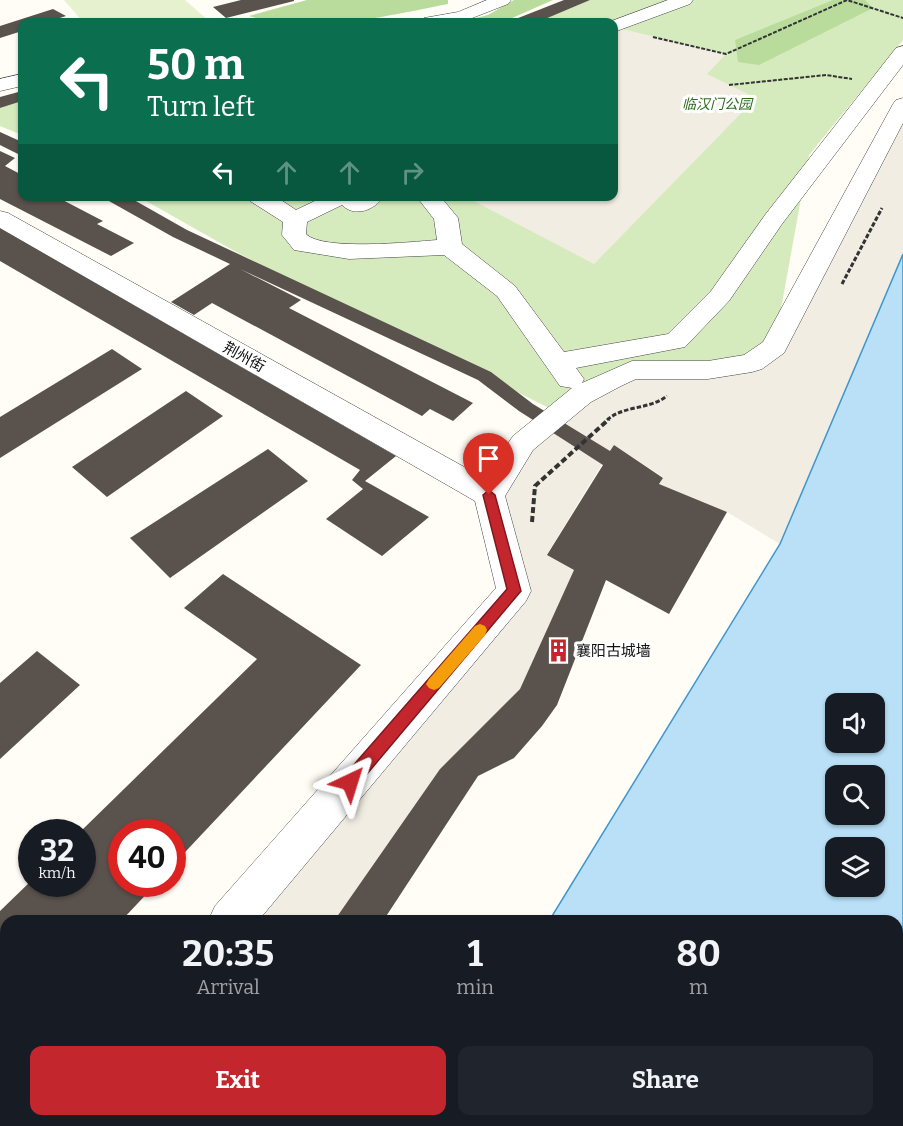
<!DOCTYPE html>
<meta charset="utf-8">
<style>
body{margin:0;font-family:Bitter,"Noto Sans SC",serif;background:#20242c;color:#f1f3f6;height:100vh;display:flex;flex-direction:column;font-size:22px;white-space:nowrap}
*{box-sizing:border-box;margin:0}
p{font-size:20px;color:#9ea1a6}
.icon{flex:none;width:33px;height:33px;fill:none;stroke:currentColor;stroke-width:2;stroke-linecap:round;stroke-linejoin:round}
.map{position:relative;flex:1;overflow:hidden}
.panel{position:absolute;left:0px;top:915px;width:903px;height:212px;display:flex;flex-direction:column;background:#171b24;border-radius:18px 18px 0 0;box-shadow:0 2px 4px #0004}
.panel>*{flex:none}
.banner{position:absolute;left:18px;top:18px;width:600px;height:183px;border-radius:12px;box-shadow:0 2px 4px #0004;background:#0b6e4f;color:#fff;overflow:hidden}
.fabs{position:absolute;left:825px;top:693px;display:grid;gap:12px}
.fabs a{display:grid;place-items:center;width:60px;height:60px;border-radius:12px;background:#171b24;box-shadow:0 2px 4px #0004;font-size:30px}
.speed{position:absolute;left:18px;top:819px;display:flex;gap:12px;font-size:30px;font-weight:700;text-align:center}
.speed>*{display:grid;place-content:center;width:78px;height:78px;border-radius:50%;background:#171b24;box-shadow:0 2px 4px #0004;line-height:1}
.speed small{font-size:15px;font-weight:400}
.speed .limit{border:9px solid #d22;background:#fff;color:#111}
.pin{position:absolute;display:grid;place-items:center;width:51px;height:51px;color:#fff;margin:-62px -26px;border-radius:50% 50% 50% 0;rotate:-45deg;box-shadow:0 0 6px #0007}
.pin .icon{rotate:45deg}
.me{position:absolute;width:66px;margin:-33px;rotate:41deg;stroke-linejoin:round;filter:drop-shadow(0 0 4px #0008)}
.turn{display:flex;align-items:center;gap:21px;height:126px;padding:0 30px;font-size:27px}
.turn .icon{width:78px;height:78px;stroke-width:2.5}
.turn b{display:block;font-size:42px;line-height:51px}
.lanes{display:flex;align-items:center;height:57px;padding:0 30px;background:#0003;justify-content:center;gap:30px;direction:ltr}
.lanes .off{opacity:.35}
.eta{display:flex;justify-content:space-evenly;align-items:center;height:102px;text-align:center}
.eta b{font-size:36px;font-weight:700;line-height:42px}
.primary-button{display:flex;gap:12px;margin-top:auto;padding:12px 30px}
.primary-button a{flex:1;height:69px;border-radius:12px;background:#c4262e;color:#fff;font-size:24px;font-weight:700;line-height:69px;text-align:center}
.primary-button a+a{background:#20242c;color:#f1f3f6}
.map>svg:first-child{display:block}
</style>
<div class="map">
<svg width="903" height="1126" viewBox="0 0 903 1126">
<rect width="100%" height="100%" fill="#fffdf5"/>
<!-- green -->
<path fill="#d5ebbd" d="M590,0h313v40l-94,115 -35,192 -215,66 -321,-160 -99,-56 475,-1v-174h-76z
M22,101v34l-22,-9v-18z"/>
<!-- forest -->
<path fill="#b9dc9c" d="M307,0h141v4c-61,12 -139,31 -199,12z
M514,0h39l-50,22h-43l28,-7z
M833,0h32l8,8 -114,57 -21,-3 -3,-22z"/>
<!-- pitch -->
<path fill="#e6f2cf" d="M64,0h121l25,22h-13l-4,-4 -4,4h-106z"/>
<!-- plaza -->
<path fill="#f1ede2" d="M614,27l112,27 -19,20 49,24 -162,166 -128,-67 148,-1z
M903,108v146l-123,290 -53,-32 -68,-28 4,-7 -49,-32 -67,109 27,16 -54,119 -80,80 -106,152h-104l284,-330 -25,-96 34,-52 88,-64 141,-16z
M59,1120l121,1 -4,5h-122z"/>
<!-- water -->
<path fill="#b9e0f7" stroke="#3f96cf" stroke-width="1.5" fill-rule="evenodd" d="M903,254v872h-480l3,-6h471v-199h-348l231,-377zM836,704h38v38h-38zM836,776h38v38h-38zM836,848h38v38h-38z"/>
<!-- building -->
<path fill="#5a524d" d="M241,0h53v1l-68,17 -13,-11z
M564,0h26l-52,22h-30z
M53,9l13,7 -19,6h-25v9l-22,7v-12z
M22,91v10l-22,7v-11z
M0,132l22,10v14l-22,-11z
M0,151l15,7 -10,8 17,9v21h33l48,25 -6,3 37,19 -23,13 -111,-57z
M100,196h27l60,34 304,142 42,32 77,47 4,-6 49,33 -4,6 68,28 -58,102 -63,-34 -49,125 -15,21 -28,32 -36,18 -95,145h-49l106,-152 80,-80 54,-119 -27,-15 56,-90 -84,-54 -41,-31 -238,-111 61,31 -12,8 184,95 -20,18 -23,-12 -8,7 -210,-113 -18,12 -23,-13 59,-38 -57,-27z
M0,228l396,228 -31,25 64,36 -47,39 -56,-37 37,-30 -11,-9 8,-10 -360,-209z
M112,349l30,20 -142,89v-41z
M186,391l37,25 -116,81 -35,-30z
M268,449l40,32 -138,97 -40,-40z
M223,574l138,91 -189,201v-34h-50v52h34l-35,37h-115v123l-6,7v-140l32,-31v4h50v-52h-2l177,-173 -73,-51z
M37,651l43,34 -80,74v-76z
M217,1120h69l-4,6h-69z"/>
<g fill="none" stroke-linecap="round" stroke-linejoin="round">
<defs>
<path id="minor" d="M487,0h24l-3,4 -46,18h-41l3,-4 34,-6z
M668,0h25l-3,4 -76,28v-10h-5z
M903,46v19l-121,159 -53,77 -44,46 -109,21 8,11 -2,4 50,-22h76l36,-6 19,-13 130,-238 3,-4 7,-2v25l-119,230 -22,16 -10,3 -44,7h-72l-15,7 -30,16 -58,48 -28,46 26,95 -5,10 -268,320h-50l7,-15 281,-318 -21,-87 -475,-273v-17l8,2 476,265 29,-42 59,-48 -12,-2 -63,-90 -53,-41 -95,4 -55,-9 -12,-15 1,-13 -33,-21 -3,-5h28l21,14 29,-14h59c-9,14 -29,22 -42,9l-35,17 -1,12c16,17 105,8 131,6l-3,-21 -18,-23h24l18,22 4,26 53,42 49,66 104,-18 43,-43 54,-76 131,-167z
M22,74v12l-22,5v-12z
M32,1120h51l-2,6h-51z"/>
</defs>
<!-- minor casing -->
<use href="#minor" stroke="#444" stroke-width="1"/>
<!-- path-far3 -->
<path stroke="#333" stroke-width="2" stroke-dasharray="4 1.5" stroke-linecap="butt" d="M653,37l73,17 121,-54 56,18
M729,85l97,-10 26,4"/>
<!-- path-far2 -->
<path stroke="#333" stroke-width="3" stroke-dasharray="4.5 2" stroke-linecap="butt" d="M842,284l40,-76
M607,420c17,-15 42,-10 60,-24"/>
<!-- path-far1 -->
<path stroke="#333" stroke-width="4" stroke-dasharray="6 3" stroke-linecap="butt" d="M532,522l3,-36 74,-67"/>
<!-- path -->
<path stroke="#333" stroke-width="4.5" stroke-dasharray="8 4" stroke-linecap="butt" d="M108,1126l5,-6"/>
<!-- minor -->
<use href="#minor" fill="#fff" fill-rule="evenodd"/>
</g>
<!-- route -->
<path fill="#c4262e" stroke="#7f191e" stroke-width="1.5" d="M489,490l6,5 26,96 -165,196 -6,2 -6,-2 -2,-5 2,-6 163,-187 -24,-94z"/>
<!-- slow -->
<path fill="#f59e0b" d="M480,624l5,2 2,4 -2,5 -46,53 -5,2 -5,-2 -3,-4 3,-5 46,-53z"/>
<!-- icons -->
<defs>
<symbol id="building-bare" viewBox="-9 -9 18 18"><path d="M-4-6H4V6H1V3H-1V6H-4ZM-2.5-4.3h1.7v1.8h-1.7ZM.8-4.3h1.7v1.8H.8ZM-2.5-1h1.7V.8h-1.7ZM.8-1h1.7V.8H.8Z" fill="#c4262e" stroke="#fff" stroke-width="2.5" paint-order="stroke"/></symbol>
</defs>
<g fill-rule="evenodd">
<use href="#building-bare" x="542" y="634" width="33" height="33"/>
</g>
<g text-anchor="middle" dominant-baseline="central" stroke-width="6" stroke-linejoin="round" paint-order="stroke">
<!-- far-park labels -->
<g font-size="14" font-style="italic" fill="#2f6b1f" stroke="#fff">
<text x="717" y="104">临汉门公园</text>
</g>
<!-- street labels -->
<g font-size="15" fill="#111" stroke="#fff">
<text transform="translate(244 357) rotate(29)">荆州街</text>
</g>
<!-- poi labels -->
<g font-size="15" fill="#111" stroke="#fff" text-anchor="start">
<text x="576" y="651">襄阳古城墙</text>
</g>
</g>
</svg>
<div class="fabs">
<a><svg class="icon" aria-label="sound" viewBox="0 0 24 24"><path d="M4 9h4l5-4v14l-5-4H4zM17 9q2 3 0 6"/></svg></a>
<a><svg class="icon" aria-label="search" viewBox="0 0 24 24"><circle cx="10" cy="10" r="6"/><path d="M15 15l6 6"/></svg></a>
<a><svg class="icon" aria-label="layers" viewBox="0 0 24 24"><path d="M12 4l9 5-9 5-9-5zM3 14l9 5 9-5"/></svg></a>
</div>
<div class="speed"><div>32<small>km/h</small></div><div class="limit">40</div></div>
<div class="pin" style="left:489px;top:495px;background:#d93025"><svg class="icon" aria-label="arrive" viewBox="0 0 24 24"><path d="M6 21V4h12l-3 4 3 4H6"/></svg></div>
<svg class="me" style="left:350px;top:782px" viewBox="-20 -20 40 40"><path d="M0-17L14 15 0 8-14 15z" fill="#c4262e" stroke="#fff" stroke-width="4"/></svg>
<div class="banner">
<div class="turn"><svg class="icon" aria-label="left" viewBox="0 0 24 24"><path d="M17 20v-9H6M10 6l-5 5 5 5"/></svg><div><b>50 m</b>Turn left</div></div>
<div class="lanes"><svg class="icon" aria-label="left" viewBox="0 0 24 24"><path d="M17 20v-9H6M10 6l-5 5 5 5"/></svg><svg class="icon off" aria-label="ahead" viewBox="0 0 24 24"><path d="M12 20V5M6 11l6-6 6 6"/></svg><svg class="icon off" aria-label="ahead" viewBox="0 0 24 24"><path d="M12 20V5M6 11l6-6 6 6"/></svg><svg class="icon off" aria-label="right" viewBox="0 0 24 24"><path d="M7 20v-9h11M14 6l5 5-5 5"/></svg></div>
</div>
<section class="panel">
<div class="eta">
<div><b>20:35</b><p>Arrival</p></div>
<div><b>1</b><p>min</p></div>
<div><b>80</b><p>m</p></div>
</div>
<div class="primary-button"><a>Exit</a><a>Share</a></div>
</section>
</div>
